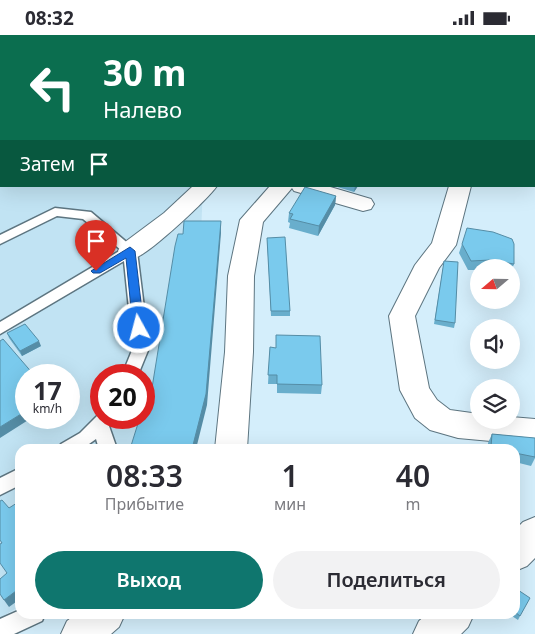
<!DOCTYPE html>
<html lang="ru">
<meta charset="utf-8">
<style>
body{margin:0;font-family:"Noto Sans",sans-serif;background:#f2f2f3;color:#2b2b33;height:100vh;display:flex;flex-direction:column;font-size:19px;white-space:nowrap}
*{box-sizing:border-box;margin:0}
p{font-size:16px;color:#7c7c81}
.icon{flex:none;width:28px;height:28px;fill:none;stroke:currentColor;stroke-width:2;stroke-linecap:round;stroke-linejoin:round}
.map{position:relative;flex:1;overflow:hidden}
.drawer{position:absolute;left:15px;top:409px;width:505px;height:175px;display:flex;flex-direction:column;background:#fff;border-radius:15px;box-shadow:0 5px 20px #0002}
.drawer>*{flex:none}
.guide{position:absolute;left:0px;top:0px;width:535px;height:152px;box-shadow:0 5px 20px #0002;background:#0b6e4f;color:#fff;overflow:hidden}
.needle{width:32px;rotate:250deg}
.controls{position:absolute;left:470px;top:224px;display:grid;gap:10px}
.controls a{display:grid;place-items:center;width:50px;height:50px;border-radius:50%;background:#fff;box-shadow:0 5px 20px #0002;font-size:25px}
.speed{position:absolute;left:15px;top:329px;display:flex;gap:10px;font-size:25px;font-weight:700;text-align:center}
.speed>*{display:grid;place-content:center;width:65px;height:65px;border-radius:50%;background:#fff;box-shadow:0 5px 20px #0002;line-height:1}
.speed small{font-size:12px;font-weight:400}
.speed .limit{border:8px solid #d22;background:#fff;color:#111}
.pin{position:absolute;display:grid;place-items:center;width:42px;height:42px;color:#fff;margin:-51px -21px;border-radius:50% 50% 50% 0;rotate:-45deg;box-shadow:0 0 5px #0007}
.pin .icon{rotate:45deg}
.me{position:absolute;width:55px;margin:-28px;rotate:353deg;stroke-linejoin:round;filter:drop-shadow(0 0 4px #0008)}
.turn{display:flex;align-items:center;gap:18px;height:105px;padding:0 20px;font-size:22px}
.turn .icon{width:65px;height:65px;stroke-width:2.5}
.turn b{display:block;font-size:35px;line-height:42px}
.then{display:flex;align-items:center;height:48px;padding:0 20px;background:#0003;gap:10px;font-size:19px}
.eta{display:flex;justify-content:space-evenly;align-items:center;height:85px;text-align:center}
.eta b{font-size:30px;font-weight:600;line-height:35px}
.button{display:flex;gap:10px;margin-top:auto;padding:10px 20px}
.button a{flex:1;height:58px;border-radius:30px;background:#0f766e;color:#fff;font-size:20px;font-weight:600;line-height:58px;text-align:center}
.button a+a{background:#f2f2f3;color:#2b2b33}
.status{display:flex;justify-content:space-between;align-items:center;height:35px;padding:0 25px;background:#fff;direction:ltr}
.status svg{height:14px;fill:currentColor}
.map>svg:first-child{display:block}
</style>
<div class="status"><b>08:32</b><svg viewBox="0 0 49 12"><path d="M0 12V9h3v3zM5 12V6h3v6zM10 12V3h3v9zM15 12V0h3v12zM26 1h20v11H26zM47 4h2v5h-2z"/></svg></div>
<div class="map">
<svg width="535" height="599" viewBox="0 0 535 599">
<rect width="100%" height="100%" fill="#d4eefb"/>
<!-- built -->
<path fill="#c1e3f3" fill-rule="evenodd" d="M0,0h230l-229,1v150h202l-11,263h-172v157l-20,12zM26,340h43v42h-43zM101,340h43v42h-43z"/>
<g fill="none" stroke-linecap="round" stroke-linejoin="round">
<defs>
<path id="service" d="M55,173l36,4 46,39 12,97 -11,27h-16l11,-27 -9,-87 -124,73v-12l121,-72 -38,-31 -26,-3 -57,28v-9z
M101,377v5h14l-6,9 8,23h-18l-3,-10 -14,10h-23l2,-5 19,-11z
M20,433v17l-20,10v-17z
M20,575v4h25l-3,7 -28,13h-14v-15z"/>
<path id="minor" d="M193,151h24c-10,14 -66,66 -80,71 -6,3 -10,1 -16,0l-3,-6 3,-6 43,-32z
M270,151h57l44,13 3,5 -3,5 -8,2 -69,-20 -2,-3 -29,34 -9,54 -1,76 -6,97h-32l10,-97 3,-76 12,-56z
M449,151h22l-15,59 -17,23 -24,48 14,72 8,12 13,10 29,4v6h32v-3l24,2v26l-77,-7 -28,-8 -15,-12 -15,-28 -11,-74 26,-51 17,-22z
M535,482v41l-8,8 -12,5v-41l8,-8z
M76,579h49l-6,13 -8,7h-50l6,-13z
M427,579h47l-6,13 -7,7h-48l6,-13z"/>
</defs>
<!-- service casing -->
<use href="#service" stroke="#5d7580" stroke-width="3"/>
<!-- minor casing -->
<use href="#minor" stroke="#5d7580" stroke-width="2"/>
<!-- service -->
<use href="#service" fill="#fff" fill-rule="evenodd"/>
<!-- minor -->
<use href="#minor" fill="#fff" fill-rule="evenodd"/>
</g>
<!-- wall -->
<path fill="#69aecc" d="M334,151h24l-4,6z
M336,161l-1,9 -17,31 -29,-8 1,-5 -2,-1 1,-9z
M267,203l23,73v5h-19z
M462,209l52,20 -3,8v-5h-32v3h-11l-9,-17z
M444,226l11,62 -1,5 -20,-4z
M7,298l34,13 -19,10 -13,-18z
M270,312l52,38 -1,9 -44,-1v-9h-9z
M492,399l43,4v20l-4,8 -16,-4v-13h-27v-6z
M515,553l5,28 -2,4 -9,-6h6z"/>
<!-- shaded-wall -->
<path fill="#558da6" d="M1,92v13l-1,1v-13z
M355,151h3l-4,6z
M336,161l-1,9 -17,31 1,-10z
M221,186v12l-14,172 -11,44h-4z
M39,306l2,5 -19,10 -2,-5z
M26,376v6h7l-33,21v-11z
M20,553v11l-11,8 -5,-7z"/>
<!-- building -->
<path fill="#7acaed" stroke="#558da6" d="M0,23l1,1v68l-1,1z
M535,45v18h-1v-17z
M305,152l31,9 -17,30 -29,-7 3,-5 -4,-1z
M184,186h37l-15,173 -14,55h-62l10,-32h4v-12l3,-11h4l24,-148 3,-12h5z
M467,193l26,4 19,7 2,5v20l-24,-4 -19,1 -9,-17z
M285,202l5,74h-19l-4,-73z
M444,226l14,1 -3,61 -20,-3z
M25,289l14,17 -19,10 -13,-18z
M276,300l44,1 2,49 -45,-1v-9h-9l2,-28 6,1z
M3,304l31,36h-8v36l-26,16v-86z
M492,399l43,4v19l-20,-4v-4h-18l-6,-2z
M2,465l7,8 11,-7v87l-16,12 -4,-6v-15l7,-6 -7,-10v-19l2,-1 -2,-3v-39z
M515,553l15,10 -10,18 -5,-4z"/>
<!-- route -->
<path fill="#1a73e8" stroke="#114b97" d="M130,212l5,4 9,77 -5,4 -6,-4 -7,-70 -26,15h-7l-2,-2z"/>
</svg>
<div class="controls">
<a><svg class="needle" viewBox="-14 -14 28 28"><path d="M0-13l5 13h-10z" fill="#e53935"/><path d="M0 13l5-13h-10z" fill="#7c7c81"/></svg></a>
<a><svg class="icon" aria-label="sound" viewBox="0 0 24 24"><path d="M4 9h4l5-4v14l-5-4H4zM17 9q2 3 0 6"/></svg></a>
<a><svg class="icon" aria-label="layers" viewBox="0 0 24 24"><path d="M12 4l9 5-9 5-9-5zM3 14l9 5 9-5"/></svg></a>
</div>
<div class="speed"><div>17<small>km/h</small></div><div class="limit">20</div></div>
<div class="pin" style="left:96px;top:236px;background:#d93025"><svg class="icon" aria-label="arrive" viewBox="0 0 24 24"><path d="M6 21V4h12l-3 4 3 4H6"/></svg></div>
<svg class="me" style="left:139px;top:293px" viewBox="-20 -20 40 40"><circle r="17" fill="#1a73e8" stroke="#fff" stroke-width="3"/><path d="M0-11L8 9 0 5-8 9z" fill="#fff"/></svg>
<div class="guide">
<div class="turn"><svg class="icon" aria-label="left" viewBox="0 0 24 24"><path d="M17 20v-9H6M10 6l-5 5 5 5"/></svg><div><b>30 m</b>Налево</div></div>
<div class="then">Затем<svg class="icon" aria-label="arrive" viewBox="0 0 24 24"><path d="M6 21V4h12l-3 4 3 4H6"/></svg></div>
</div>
<section class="drawer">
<div class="eta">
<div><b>08:33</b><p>Прибытие</p></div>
<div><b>1</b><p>мин</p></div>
<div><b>40</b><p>m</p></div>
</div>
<div class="button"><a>Выход</a><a>Поделиться</a></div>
</section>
</div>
